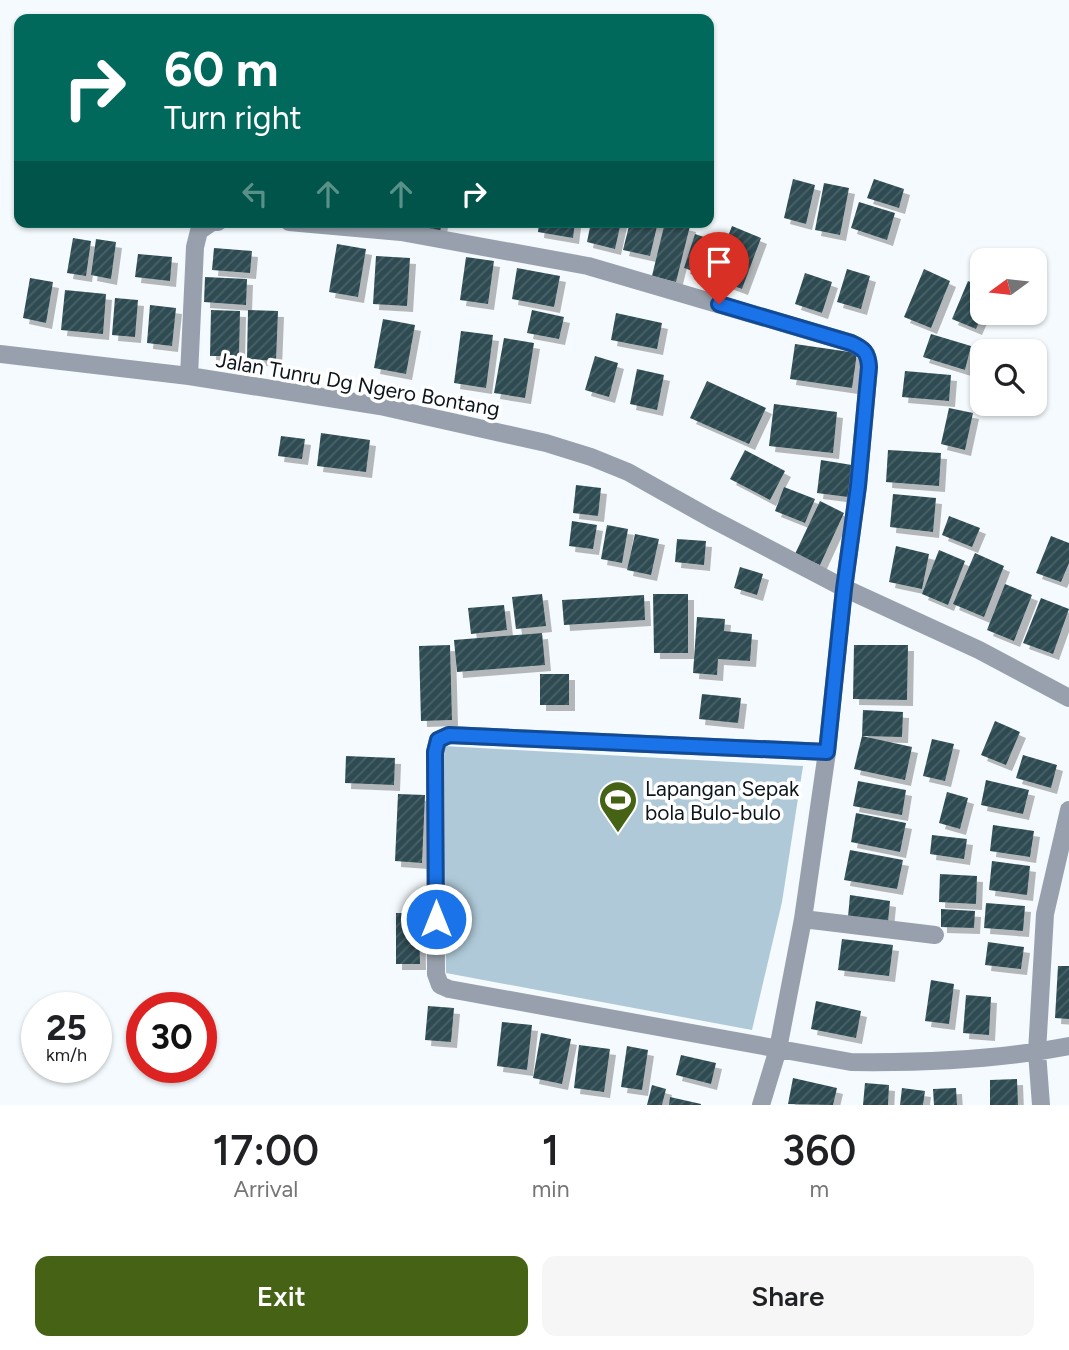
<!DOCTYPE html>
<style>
body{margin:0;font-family:Figtree,sans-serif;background:#f6f6f6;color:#202124;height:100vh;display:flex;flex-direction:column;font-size:26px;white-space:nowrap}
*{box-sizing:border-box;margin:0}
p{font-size:23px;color:#757577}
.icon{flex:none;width:38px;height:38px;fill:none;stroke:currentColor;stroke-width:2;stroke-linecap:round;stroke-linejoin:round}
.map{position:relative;height:1105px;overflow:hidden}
.details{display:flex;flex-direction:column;background:#fff;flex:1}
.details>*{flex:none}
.banner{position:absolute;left:14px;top:14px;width:700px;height:214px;border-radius:14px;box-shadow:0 2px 5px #0004;background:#00695c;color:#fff;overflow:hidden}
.needle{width:46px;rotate:255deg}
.buttons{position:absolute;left:970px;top:248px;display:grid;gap:14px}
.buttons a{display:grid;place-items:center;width:77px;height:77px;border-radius:14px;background:#fff;box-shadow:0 2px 5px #0004;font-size:35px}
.speed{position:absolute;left:21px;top:992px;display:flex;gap:14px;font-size:35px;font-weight:700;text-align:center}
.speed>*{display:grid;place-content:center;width:91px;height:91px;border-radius:50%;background:#fff;box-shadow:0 2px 5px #0004;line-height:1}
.speed small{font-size:18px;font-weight:400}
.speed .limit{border:10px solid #d22;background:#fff;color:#111}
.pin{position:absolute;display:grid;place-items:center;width:60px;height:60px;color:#fff;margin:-72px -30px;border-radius:50% 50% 50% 0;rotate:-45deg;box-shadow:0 0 7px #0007}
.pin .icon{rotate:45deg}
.me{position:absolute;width:77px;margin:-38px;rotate:0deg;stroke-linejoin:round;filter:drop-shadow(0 0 5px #0008)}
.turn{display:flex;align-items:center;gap:24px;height:147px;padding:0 35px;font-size:32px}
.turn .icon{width:91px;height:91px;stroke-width:2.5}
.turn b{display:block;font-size:49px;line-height:60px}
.lanes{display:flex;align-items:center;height:66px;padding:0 35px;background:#0003;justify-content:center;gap:35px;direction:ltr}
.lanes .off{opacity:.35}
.eta{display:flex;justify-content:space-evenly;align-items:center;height:119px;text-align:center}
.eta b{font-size:42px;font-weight:600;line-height:49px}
.action{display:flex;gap:14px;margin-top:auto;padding:14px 35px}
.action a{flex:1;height:80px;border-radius:14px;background:#456215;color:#fff;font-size:28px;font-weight:600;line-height:80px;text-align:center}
.action a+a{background:#f6f6f6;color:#202124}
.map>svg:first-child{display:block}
</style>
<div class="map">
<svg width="1069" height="1105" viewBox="0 0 1069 1105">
<defs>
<pattern id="building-hatch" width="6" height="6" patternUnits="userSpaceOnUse" patternTransform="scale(1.75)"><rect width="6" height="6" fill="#2f4c52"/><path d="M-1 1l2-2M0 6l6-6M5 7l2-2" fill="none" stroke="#4a6267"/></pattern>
<filter id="shadow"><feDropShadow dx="6" dy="6" stdDeviation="0" flood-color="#0004"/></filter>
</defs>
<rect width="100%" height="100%" fill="#f4fafd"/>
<!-- green -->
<path fill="#afc9d8" d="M444,746l359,20 -21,136 -30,128 -306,-57z"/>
<!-- building -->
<path fill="url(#building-hatch)" filter="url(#shadow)" d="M793,179l22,6 -9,39 -22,-6z
M874,179l30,10 -5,19 -32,-10z
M824,183l25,5 -9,47 -25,-5z
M859,202l36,11 -8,27 -36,-12z
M405,222h37l-2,10 -35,-4z
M539,222h36l-2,16 -35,-6z
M591,222h30l-6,27 -28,-7z
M630,222h28l-8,34 -27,-6z
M665,222h8l17,4 -14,56 -24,-6z
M732,226l29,12 -19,51 -30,-11z
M695,234l21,7 -11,34 -21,-7z
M73,238l18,3 -5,35 -19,-3z
M96,239l20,3 -5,37 -20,-4z
M337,244l29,5 -8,48 -29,-5z
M214,248l38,3 -2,22 -38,-3z
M138,254l34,3 -2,24 -35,-4z
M376,256l34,2 -3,48 -34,-2z
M466,257l28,4 -6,43 -28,-4z
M517,268l43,8 -6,31 -42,-8z
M847,269l23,7 -9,33 -24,-7z
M924,269l26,12 -19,47 -27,-11z
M805,273l27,9 -10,31 -27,-9z
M205,277l42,2 -1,26 -42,-3z
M30,278l23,4 -7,41 -23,-5z
M968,281l14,6 1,26 -7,16 -24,-10z
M65,290l41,4 -3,40 -42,-4z
M115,298l23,2 -3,37 -23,-2z
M150,305l26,3 -4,38 -25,-3z
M211,310l29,1 -1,45h-29z
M248,310l30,1 -2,50 -29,-2z
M532,310l32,7 -5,22 -32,-6z
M616,313l46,10 -5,26 -46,-9z
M383,319l32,6 -9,49 -32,-6z
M461,331l32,4 -7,53 -32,-5z
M931,334l40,12 -6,24 -42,-13z
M504,338l30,5 -9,55 -31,-5z
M795,344l62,9 -5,35 -62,-9z
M595,356l23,7 -9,34 -24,-7z
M637,369l27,6 -7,35 -27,-6z
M905,371l46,4 -2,26 -47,-4z
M707,381l59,27 -17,36 -59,-26z
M774,404l63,8 -4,41 -64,-7z
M949,408l24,5 -8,37 -24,-6z
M321,433l49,7 -4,32 -49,-6z
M281,436l24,3 -3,20 -24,-3z
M745,450l40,21 -15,29 -40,-21z
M888,450l53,3 -2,33 -53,-4z
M821,460l31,5 -4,32 -31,-4z
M576,485l25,3 -3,28 -25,-3z
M784,487l31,12 -10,24 -30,-12z
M893,494l43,4 -3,34 -43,-5z
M820,501l24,12 -24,52 -25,-11z
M949,516l31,12 -8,19 -30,-12z
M572,521l25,4 -4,24 -24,-3z
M607,525l21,4 -6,34 -21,-4z
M635,534l24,5 -8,36 -24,-5z
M1051,536l18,7v20l-8,19 -25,-9z
M677,539l29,2 -2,24 -29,-3z
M896,546l33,8 -7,35 -33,-7z
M939,550l26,11 -17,44 -26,-11z
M975,553l29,13 -20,51 -31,-13z
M740,567l23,7 -6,21 -23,-7z
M1005,584l27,11 -18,46 -27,-11z
M542,594l4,32 -30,3 -4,-32z
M653,594h35v59h-34z
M644,595l1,25 -81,5 -2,-25z
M1041,598l28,11 -16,45 -30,-11z
M504,605l3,25 -36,4 -3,-26z
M697,617l28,2 -1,12 28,3 -2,27 -32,-2 -1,16 -24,-2z
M542,633l3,32 -88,7 -3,-32z
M450,645l2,75 -31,1 -2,-75z
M854,645h54l-1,55 -54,-1z
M540,674h29v31h-29z
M702,694l39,4 -3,25 -39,-4z
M863,710l40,2 -1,25 -40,-1z
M995,721l25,11 -14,33 -25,-10z
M862,736l50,11 -7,33 -51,-11z
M932,739l22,5 -9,37 -22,-5z
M1023,755l34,10 -6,23 -35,-10z
M346,756l49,2 -1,27 -49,-2z
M986,780l43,10 -6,24 -42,-9z
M858,781l48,9 -4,25 -49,-9z
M947,792l21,6 -8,31 -21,-6z
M398,794l27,1 -3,68 -27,-2z
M856,813l50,10 -6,29 -49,-10z
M993,825l41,6 -4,26 -40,-6z
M932,835l35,4 -3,20 -34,-5z
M850,850l53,10 -6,29 -53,-9z
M992,861l38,5 -3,29 -38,-5z
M940,874l37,2 -1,28 -37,-2z
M850,895l40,6 -2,21 -40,-5z
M986,903l39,3 -2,25 -39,-3z
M941,909l34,2 -1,17 -33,-1z
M396,913h23l1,51h-24z
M842,939l51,6 -4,31 -51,-6z
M988,942l36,5 -3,22 -36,-4z
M1058,966h11v53l-14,-1z
M931,980l23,4 -5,40 -24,-3z
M966,995l25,2 -2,38 -26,-2z
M816,1001l45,10 -5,27 -45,-9z
M428,1006l26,2 -3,34 -26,-2z
M502,1022l30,3 -5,45 -30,-4z
M541,1033l30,6 -9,45 -29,-6z
M579,1045l31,4 -6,43 -30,-4z
M627,1046l21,4 -6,40 -21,-3z
M681,1055l35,8 -5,21 -35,-9z
M793,1078l44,10 -4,17 -45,-1z
M1017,1079l1,26h-28v-25z
M865,1083l24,2 -1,20h-25z
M652,1085l14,4 -4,16h-15z
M902,1088l23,3 -2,14h-23z
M956,1088l1,17h-23l-1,-16z
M670,1097l31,7v1h-32z"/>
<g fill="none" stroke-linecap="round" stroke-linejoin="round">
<!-- minor -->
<path stroke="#97a0ac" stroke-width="18" d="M289,222l112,10 187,34 263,77c13,6 17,9 18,24l-11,119 -14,102 -17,164 -24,167 -25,130 -17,56
M0,354l189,22 191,30 166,37 45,14 37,15 82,46 134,70 135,62 90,48
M189,376l6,-129 4,-16 13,-9h6
M827,752l-378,-17 -11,5 -3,12 1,222 4,11 9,4 402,73c73,1 147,-2 218,-16
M803,919l132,16
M1041,1105l-4,-53 8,-138 24,-104"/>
</g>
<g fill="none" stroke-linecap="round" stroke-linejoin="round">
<defs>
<path id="route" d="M436,919l-1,-167 3,-12 11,-5 378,17 17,-163 14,-103 11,-119c-1,-15 -5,-18 -18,-24l-132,-39"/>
</defs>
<!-- route casing -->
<use href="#route" stroke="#114b97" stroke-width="18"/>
<!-- route -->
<use href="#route" stroke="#1a73e8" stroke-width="12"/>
</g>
<!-- icons -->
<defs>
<symbol id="stadium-pin" viewBox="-11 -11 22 30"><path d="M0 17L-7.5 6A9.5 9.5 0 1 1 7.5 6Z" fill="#456215" stroke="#fff"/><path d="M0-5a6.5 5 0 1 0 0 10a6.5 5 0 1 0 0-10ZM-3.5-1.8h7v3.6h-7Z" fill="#fff"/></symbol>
</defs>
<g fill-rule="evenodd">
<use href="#stadium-pin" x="596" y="778" width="44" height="60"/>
</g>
<g text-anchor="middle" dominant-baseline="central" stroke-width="7" stroke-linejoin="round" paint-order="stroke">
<!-- street labels -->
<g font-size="21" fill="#0c151b" stroke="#fff">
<text transform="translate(358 384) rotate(10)">Jalan Tunru Dg Ngero Bontang</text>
</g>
<!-- poi labels -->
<g font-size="21" fill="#0c151b" stroke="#fff" text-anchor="start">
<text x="645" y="788">Lapangan Sepak<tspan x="645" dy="24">bola Bulo-bulo</tspan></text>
</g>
</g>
</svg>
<div class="buttons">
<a><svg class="needle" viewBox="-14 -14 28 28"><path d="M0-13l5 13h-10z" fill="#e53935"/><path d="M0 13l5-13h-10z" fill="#757577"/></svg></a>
<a><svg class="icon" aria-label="search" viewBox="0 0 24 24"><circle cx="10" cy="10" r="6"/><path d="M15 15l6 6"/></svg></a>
</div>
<div class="speed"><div>25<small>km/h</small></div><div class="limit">30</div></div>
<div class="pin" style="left:719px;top:304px;background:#d93025"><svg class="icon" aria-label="arrive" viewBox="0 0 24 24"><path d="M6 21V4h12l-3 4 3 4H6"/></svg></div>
<svg class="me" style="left:436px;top:919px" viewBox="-20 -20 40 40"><circle r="17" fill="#1a73e8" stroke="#fff" stroke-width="3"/><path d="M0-11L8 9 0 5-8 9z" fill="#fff"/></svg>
<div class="banner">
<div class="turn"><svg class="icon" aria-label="right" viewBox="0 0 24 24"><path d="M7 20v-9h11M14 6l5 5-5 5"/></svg><div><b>60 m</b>Turn right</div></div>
<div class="lanes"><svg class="icon off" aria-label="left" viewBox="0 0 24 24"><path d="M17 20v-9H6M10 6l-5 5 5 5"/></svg><svg class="icon off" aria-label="ahead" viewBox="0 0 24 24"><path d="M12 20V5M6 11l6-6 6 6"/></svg><svg class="icon off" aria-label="ahead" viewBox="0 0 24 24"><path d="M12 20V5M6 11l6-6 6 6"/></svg><svg class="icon" aria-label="right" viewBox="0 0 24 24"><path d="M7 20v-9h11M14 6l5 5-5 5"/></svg></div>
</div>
</div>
<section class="details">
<div class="eta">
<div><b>17:00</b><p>Arrival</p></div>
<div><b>1</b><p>min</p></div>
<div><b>360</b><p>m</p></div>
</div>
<div class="action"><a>Exit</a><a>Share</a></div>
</section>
